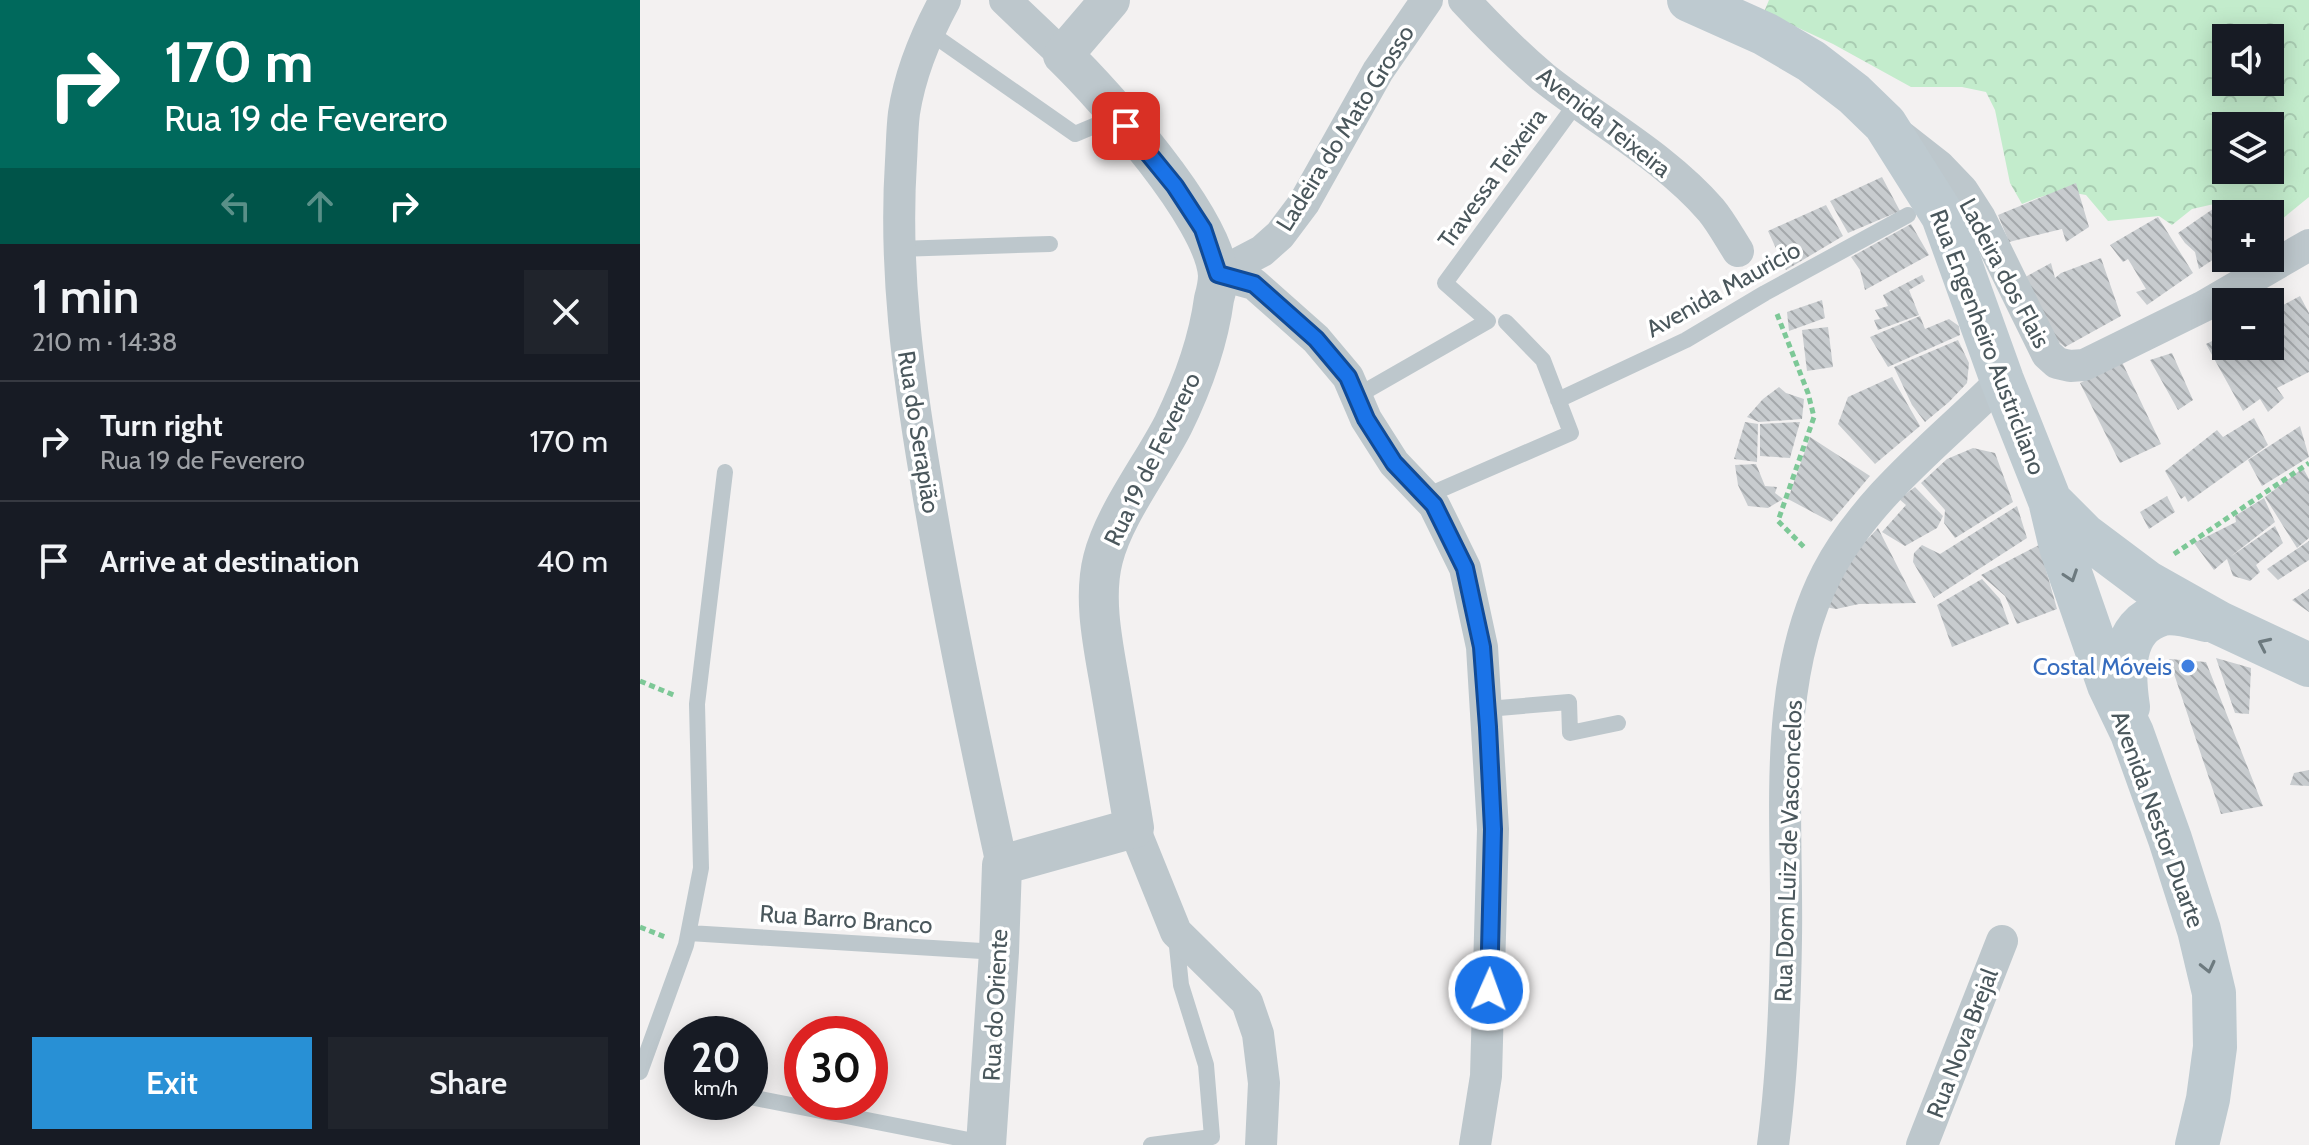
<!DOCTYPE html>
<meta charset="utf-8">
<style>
body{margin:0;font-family:Cabin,sans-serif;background:#20242c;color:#f1f3f6;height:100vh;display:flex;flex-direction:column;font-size:30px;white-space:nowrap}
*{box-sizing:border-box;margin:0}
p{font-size:26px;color:#9ea1a6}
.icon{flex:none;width:44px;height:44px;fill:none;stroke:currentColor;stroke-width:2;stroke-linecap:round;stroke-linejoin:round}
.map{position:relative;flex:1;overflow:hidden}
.sheet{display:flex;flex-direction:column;background:#171b24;width:640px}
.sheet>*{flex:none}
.guide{background:#00695c;color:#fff;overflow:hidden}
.buttons{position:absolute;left:1572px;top:24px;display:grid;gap:16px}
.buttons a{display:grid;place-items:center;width:72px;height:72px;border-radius:0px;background:#171b24;box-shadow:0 4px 20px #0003;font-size:40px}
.speed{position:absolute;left:24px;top:1016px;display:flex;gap:16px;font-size:40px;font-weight:700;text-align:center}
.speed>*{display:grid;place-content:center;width:104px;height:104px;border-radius:50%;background:#171b24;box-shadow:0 4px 20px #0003;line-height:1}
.speed small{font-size:20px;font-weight:400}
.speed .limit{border:12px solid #d22;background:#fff;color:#111}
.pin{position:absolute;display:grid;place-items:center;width:68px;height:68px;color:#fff;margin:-34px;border-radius:16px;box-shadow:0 4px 12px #0006}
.me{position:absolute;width:88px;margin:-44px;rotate:2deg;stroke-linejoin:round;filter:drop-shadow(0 0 6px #0008)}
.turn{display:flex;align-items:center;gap:28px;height:168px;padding:0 32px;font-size:36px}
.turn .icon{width:104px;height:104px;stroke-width:2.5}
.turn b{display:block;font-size:56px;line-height:68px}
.lanes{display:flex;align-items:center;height:76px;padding:0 32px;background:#0003;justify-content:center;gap:40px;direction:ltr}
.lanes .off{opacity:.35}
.round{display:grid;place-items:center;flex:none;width:84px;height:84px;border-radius:0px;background:#20242c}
.overview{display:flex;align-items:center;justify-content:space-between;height:136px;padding:0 32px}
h1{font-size:48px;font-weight:600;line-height:60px}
.primary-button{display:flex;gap:16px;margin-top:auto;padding:16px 32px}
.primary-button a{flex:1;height:92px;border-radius:0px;background:#2890d5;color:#fff;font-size:32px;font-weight:600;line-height:92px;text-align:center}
.primary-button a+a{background:#20242c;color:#f1f3f6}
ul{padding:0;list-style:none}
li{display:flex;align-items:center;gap:24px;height:120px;padding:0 32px;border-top:2px solid #363941}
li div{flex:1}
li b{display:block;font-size:30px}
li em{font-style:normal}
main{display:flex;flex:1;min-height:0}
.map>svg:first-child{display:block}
</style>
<main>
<section class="sheet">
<div class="guide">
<div class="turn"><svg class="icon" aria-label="right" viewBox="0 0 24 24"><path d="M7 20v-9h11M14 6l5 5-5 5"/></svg><div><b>170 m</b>Rua 19 de Feverero</div></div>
<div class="lanes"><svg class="icon off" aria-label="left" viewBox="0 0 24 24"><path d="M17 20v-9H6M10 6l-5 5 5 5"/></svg><svg class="icon off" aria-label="ahead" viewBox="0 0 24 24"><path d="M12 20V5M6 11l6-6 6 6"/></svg><svg class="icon" aria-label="right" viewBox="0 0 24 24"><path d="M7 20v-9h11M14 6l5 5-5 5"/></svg></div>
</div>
<div class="overview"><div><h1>1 min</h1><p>210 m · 14:38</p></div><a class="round"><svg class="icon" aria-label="close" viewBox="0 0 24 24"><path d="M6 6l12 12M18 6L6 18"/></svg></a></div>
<ul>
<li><svg class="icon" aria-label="right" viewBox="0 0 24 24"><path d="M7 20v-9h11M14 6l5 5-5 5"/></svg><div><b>Turn right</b><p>Rua 19 de Feverero</p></div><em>170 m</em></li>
<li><svg class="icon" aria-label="arrive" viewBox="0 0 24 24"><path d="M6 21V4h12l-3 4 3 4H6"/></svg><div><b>Arrive at destination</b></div><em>40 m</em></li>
</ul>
<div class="primary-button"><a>Exit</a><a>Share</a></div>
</section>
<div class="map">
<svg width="1669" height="1145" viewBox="0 0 1669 1145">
<defs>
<pattern id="forest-crowns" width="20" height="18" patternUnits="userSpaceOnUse" patternTransform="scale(2)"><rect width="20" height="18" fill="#c3eccc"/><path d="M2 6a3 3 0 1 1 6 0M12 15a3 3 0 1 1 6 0" fill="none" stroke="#a9ccb2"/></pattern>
<pattern id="building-back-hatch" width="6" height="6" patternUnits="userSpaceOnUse" patternTransform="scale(2)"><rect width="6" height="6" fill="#c8cccf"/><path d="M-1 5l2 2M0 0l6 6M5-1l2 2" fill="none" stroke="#a4a8ab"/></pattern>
</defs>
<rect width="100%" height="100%" fill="#f3f1f1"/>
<!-- forest -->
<path fill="url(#forest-crowns)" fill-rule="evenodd" d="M1129,0h540v197l-39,32v-15h-38l-9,-12 -31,7 -20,16 -13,-9 -51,5 -22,-26c-27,-5 -39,-1 -64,9l-12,-21 -15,-73 -9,-18 -24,-5h-51l-78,-43 -69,-32zM1586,38h44v44h-44zM1586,126h44v44h-44z"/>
<!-- building -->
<path fill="url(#building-back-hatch)" d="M1242,177l18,34 -52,22 -18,-32z
M1436,183l13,44 -23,15 -4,-13 -53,13 -11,-27z
M1583,202l12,12h-9v37l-27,18 -4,-17 -10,-9 -7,-10z
M1186,205l17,31 -57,34 -18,-39z
M1518,217l35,56 -46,32 -11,-13 10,-3 -18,-30 -5,3 -13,-17z
M1271,224l18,31 -64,35 -5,-20 -9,-13z
M1461,258l20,58 -56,31 -19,-15 -28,-51 33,-18 4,15 6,-5z
M1282,275l3,6 -16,9 10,25 -41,15 -4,-10 6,-1 -5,-9 13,-4 -5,-11z
M1660,296l9,17v59l-32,16 7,10 -16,14 -8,-13 -17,12 -37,-67 20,-10v12h44v-34z
M1182,300l3,18 -36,13 -2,-19z
M1280,316l5,13 24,-10 10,7 1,9 -72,32 -18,-30z
M1188,327l5,40 -26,4 -5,-41z
M1318,340l11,23 -2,20 -18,19 -24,20 -13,-17 -18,-38z
M1532,353l21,47 -15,10 -28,-50z
M1482,362l39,82 -41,19 -40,-80z
M1252,377l28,49 -45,38 -37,-40 10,-27z
M1139,387l7,6 18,6 -2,20 -43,3 -12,-5 16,-18z
M1614,418l14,27 -80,57 -3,-6 -4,3 -16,-28 52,-41 6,7z
M1105,422l13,2 -1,38 -23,-3z
M1160,422l-10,36 -30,-2v-32z
M1660,426l9,31 -47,29 -14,-26z
M1170,437l60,39 -39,46 -43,-23z
M1333,448l22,5 18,49 -58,36 -11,-15 1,-13 -24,-27 26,-24z
M1116,464l9,22 12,1 -2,6 8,6 -15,9 -20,-2 -10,-21 -3,-20z
M1663,468l6,11v59l-12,10 -32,-51z
M1275,487l28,29 -6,12 -32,18 -23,-14 24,-27 -7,-6z
M1527,496l8,16 -26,17 -9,-17z
M1624,498l11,24 -45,35 45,-31 8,17 -27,22 4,7 -10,9 -17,-5 -6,-17 -13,11 -20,-27 42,-21 -1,-6z
M1377,506l10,32 -93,60 -21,-36 1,-9 8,-8 18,9z
M1238,528l38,75 -57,1 -23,5 -11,-2 19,-43z
M1669,541v19l-31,20 -11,-11z
M1399,545l18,64 -40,15 -12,-28 -24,-21z
M1342,579l18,20 9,25 -57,23 -15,-42z
M1669,589v23l-17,-12z
M1576,658l35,10 -2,46 -14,-1z
M1529,659l37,3 57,144 -42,8z
M1669,770v16l-19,-1 4,-12z"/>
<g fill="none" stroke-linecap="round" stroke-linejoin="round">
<!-- path -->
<path stroke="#7dc897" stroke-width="5" stroke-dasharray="6 4" stroke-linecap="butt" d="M1137,314l31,79 6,24 -36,104 27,27
M1534,554l135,-91
M0,681l36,15
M0,927l25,10"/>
<!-- service -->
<path stroke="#bdc7cc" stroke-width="16" d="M289,32l146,102 43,-18
M258,249l152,-5
M717,396l131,-75 -43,-38 133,-182
M918,400l128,-60 79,-47 143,-78
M786,496l145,-63 -28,-73 -37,-38
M847,709l82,-7 1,31 48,-10
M49,933l309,19
M0,1072l46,-127 15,-77 -4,-164 28,-232
M110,1097l234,46
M511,1145l61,-8 -6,-72 -25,-80 -5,-48"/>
<!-- minor -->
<path stroke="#bdc7cc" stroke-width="32" d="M305,0c-19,35 -35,73 -41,113 -2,16 -2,32 -3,48 -7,108 7,213 25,319 21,129 48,257 76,385
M365,0l58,55
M824,0c25,27 51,53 79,77 55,44 121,79 168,133 10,12 18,27 27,41
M1262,137l37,29 23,24 18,28 67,136 10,9 13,3 14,-1 120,-59 105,-61
M578,274l36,10 62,55 32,38 18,42 28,44 40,42 31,63 17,79 11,182 -7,247 -11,69
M578,274l44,-23 18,-16 24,-32 74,-132 49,-71
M494,828l42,104 71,70 11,32 6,49 -3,62
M1133,1145c9,-68 12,-138 13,-206 2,-119 -15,-257 41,-366 40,-77 114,-132 175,-193
M1282,1145l80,-204"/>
<!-- tertiary -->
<path stroke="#bdc7cc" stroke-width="40" d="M346,1145l13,-193 3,-87 132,-37c-7,-44 -15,-88 -22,-131 -7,-44 -20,-95 -9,-138 11,-44 49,-93 70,-134 20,-41 35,-81 41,-126 2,-7 4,-17 4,-24 -4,-58 -113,-179 -155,-220l47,-55"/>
<!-- secondary -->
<path stroke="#becad0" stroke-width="44" d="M1049,0l76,34 46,27 43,33 31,30 58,92 59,164 48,121 34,34 64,48 71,40 90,42
M1411,505l10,42 48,138 23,48 38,106 29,91 15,63 1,54 -7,52 -11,46
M1488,707c-5,-34 -8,-81 34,-93 14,-3 32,3 45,6"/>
</g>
<!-- one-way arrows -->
<defs><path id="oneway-chevron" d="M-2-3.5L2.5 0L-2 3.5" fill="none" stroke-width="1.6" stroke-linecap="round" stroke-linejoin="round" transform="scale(2)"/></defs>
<g stroke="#6d7a7f">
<use href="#oneway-chevron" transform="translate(1431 576) rotate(71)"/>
<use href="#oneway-chevron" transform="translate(1624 644) rotate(-155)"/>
<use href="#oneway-chevron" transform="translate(1568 967) rotate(77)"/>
</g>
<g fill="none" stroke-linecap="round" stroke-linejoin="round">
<defs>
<path id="route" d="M486,126l49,60 28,43 15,45 36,10 62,55 32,38 18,42 28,44 40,42 31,63 17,79 6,80 5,102 -4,161"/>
</defs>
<!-- route casing -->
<use href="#route" stroke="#114b97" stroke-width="20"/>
<!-- route -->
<use href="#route" stroke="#1a73e8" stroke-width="14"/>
</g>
<!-- markers -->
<circle fill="#3f7fe0" stroke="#fff" stroke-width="3" cx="1548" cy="666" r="8"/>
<g text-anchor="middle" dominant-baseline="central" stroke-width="7" stroke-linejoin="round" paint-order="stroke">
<!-- street labels -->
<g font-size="24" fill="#4a575c" stroke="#fff">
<text transform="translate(964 122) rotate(38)">Avenida Teixeira</text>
<text transform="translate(705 128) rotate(-58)">Ladeira do Mato Grosso</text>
<text transform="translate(852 178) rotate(-54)">Travessa Teixeira</text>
<text transform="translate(1365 273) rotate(62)">Ladeira dos Flais</text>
<text transform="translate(1083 289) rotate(-29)">Avenida Mauricio</text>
<text transform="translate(1348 342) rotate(69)">Rua Engenheiro Austricliano</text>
<text transform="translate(279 432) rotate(81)">Rua do Serapião</text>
<text transform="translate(512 459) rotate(-64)">Rua 19 de Feverero</text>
<text transform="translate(1518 819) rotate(70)">Avenida Nestor Duarte</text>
<text transform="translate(1148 851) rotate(-88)">Rua Dom Luiz de Vasconcelos</text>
<text transform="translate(206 919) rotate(4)">Rua Barro Branco</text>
<text transform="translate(355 1005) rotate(-87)">Rua do Oriente</text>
<text transform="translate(1322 1043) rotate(-69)">Rua Nova Brejal</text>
</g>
<!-- shop labels -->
<g font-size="24" fill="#366cbe" stroke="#fff" text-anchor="end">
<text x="1532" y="666">Costal Móveis</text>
</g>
</g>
</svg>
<div class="buttons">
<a><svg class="icon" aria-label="sound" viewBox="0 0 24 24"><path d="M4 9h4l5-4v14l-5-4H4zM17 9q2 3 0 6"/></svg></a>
<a><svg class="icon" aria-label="layers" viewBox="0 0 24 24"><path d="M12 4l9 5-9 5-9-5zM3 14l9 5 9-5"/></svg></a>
<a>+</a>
<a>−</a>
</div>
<div class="speed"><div>20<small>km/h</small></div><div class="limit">30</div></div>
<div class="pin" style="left:486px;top:126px;background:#d93025"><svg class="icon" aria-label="arrive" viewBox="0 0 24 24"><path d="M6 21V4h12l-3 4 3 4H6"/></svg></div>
<svg class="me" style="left:849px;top:990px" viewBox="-20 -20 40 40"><circle r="17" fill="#1a73e8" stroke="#fff" stroke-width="3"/><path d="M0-11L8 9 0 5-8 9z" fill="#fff"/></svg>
</div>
</main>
